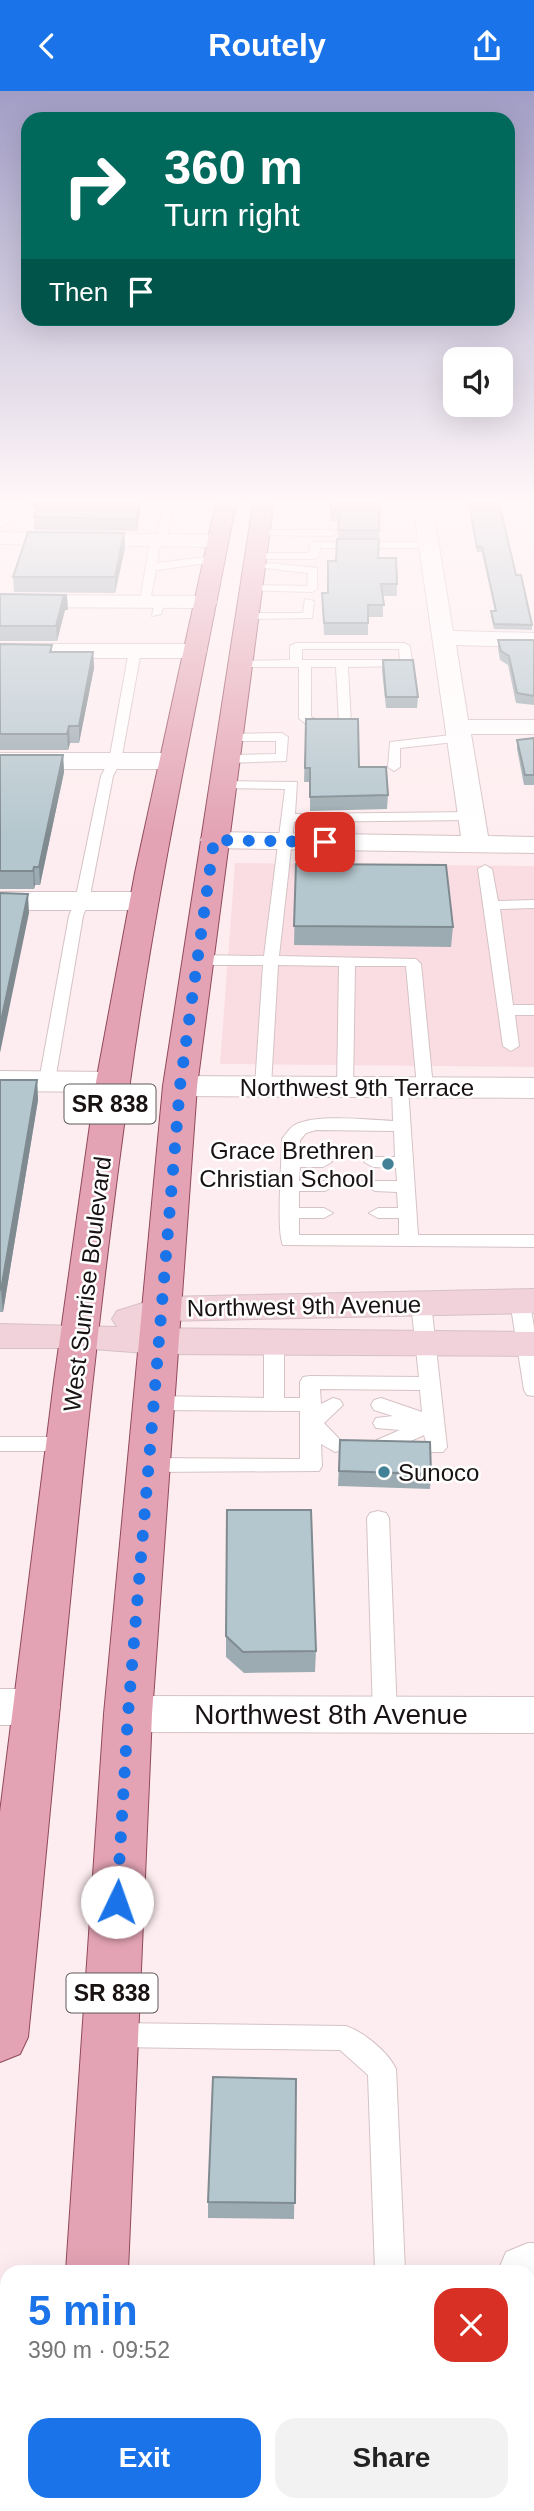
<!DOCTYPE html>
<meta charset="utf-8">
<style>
body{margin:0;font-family:Arial,sans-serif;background:#f2f2f2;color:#222;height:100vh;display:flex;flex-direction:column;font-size:26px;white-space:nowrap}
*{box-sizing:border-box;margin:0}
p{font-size:23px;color:#767676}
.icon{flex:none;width:38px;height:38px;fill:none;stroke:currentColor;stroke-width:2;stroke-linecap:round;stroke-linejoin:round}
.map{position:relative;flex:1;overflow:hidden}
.panel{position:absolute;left:0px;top:2174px;width:536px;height:247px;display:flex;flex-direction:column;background:#fff;border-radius:21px 21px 0 0;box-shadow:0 7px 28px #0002}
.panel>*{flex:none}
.hud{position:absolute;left:21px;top:21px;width:494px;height:214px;border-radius:21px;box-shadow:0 7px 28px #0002;background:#00695c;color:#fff;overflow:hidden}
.controls{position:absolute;left:443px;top:256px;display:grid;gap:14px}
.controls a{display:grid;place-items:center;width:70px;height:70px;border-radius:14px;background:#fff;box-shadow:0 7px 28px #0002;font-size:35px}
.pin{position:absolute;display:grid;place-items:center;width:60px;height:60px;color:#fff;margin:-30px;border-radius:14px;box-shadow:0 4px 10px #0006}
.me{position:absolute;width:77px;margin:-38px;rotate:3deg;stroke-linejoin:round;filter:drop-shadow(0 0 5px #0008)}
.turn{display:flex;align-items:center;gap:24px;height:147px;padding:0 28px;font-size:32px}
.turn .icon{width:91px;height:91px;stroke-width:2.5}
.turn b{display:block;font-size:49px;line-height:60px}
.then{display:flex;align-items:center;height:66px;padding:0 28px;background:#0003;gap:14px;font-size:26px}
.round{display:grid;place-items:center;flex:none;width:74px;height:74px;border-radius:21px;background:#f2f2f2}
.overview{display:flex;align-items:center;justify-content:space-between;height:119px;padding:0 28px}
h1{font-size:42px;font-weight:700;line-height:52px;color:#1a73e8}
.action{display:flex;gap:14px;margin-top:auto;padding:14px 28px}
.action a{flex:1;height:80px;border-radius:21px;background:#1a73e8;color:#fff;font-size:28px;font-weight:700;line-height:80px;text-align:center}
.action a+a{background:#f2f2f2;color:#222}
header{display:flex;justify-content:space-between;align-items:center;height:91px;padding:0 28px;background:#1a73e8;color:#fff;font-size:32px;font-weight:700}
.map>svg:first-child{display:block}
</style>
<header><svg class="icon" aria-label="back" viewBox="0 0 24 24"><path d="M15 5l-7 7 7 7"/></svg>Routely<svg class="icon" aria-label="share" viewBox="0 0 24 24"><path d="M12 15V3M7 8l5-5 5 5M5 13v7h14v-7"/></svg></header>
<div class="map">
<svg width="534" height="2420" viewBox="0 0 534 2420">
<rect width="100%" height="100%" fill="#feedf0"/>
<!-- built -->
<path fill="#fadde2" d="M235,772l299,3v201l-314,-3z"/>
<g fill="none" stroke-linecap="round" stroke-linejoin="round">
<defs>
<path id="lane" d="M165,407h10l-9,42 -7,9 -2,14 58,-7 5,3 -5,3 -59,8 -6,31 -5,3 -5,-3 9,-53 7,-9z
M264,408h49l5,3 -5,3 -52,-1v-4z
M259,439h73l5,3 -5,3 -77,-1 -1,-2z
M315,451h114l5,3 -5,3h-109l-1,8 -5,3h-58l-5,-3 5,-3h53l1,-8z
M268,472l49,5v21l-5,3 -65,-2v-4l4,-1 56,1 1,-13 -44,-5 -1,-2z
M160,507l5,3 -4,13 -9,2 3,-15z
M305,508l9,2 -2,17 -65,1 -5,-3 5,-3h56z
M296,552h108l6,3 2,17 -6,3 -58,1 3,57c-15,12 -39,8 -52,-6v-51h-59l-6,-3 6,-3 50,-1v-14zM302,558h97l1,11h-98zM311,576h25l3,55 -15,1 -13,-6z
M135,557l6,3 -20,110 -8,15 -24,125 -6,15 -28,165 -8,5 -8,-5 30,-165 6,-15 26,-125 8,-15 20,-110z
M282,642l6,4 -2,24 -60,2 -6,-4 6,-4 50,-1v-13h-47l-4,-1v-6z
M460,643l6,4 -2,3 -64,7v19l-6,4 -6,-4 2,-25z
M222,690l75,1 -2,32 176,-2 7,4 -7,4 -177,2 -15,134 137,3 5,5 12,123 -2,4h-12l-2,-4 -11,-121h-51l-2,121 -8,5 -8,-5 2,-121 -61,-1 -7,121 -8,5 -8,-5 8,-121h-66l-8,-5 8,-5 67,1 21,-167 -68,-1 -2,-3z
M485,774l7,4 6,32 36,-1v8l-34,1 13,96h21v10h-19l4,31 -8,5 -8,-5 -25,-177z
M400,991l8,5 10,148h116v12l-251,-2c-7,-13 -1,-86 -1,-106 3,-4 7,-10 11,-13 19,-13 77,-6 100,-5l-1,-34zM316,1039l78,1 1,26h-22l-9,5 9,5 23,1 1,13h-22l-9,5 9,5 22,1 1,16h-20l-9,5 9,5h21v17h-100v-17h25l9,-5 -9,-5h-25v-17h26l9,-5 -9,-5h-26l1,-14h23l9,-5 -9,-5 -23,-1v-16l6,-7z
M520,1204l10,6 4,27v68l-7,-1 -3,-5 -14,-89z
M421,1206l10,6 16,144 -4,5h-14l-5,-17 -33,15h-14l-3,-5 3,-5 23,-10 -24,-2 -3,-5 3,-5 17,-2 -19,-6 -3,-5 3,-5 7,-2 41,14 -2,-22 -100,-1 1,15 12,-6 7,2 3,5 -19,18 21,22 -3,5 -7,2 -14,-8 1,22 -3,5 -170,1 -8,-2 -3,-5 3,-5 8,-2 151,1v-48l-146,-1 -7,-2 -3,-5 3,-5 7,-2 110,2v-55l3,-4h14l3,4v55h16v-16l3,-5 7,-1 109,1 -8,-74z
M0,1346h67l7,2 3,5 -3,5 -7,2h-67z
M378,1420l8,2 3,5 8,196 -3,6 -9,3 -9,-3 -3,-6 -6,-196 3,-5z
M114,1932l232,3c18,6 42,26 50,43l9,202h-30l-7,-196 -28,-25 -226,-3 -10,-3 -4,-9 4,-9z
M207,2413h34v7h-34z
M339,2413h34l1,7h-34z"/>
<path id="street" d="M0,407h20l-10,24 -10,6z
M412,407h19l22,133 81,2v14l-78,-2 12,75h66v14h-63l17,102 46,1v16l-320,-5 -10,-2 -4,-6 4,-6 10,-2 247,4z
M0,441l218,3 7,2 3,4 -3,4 -7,2 -218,-3z
M0,504l206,1 8,1 3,5 -3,5 -8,1 -206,-1z
M0,553h196l8,2 3,5 -3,5 -8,2h-196z
M0,662h172l9,3 4,5 -4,5 -9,3h-172z
M0,801h144l10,3 4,6 -4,6 -10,3h-144z
M0,980l113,1 12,3 5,7 -5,7 -12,3 -113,-1z
M180,985l354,2v20l-354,-2 -12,-3 -5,-7 5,-7z
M0,1598h36l17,5 7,13 -7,13 -17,5h-36z
M128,1605l406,1v36l-406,-1 -17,-5 -7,-13 7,-13z
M528,2152h6v60h-6v-32h-30l8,-19z"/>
<path id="secondary" d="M534,1198v24l-369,8 -24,7 393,4v24l-375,-2 -80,-6h-79v-24l117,3 -5,-8 5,-8 45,-14z"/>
<path id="primary" d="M217,407h20c-38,194 -80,388 -107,584 -45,317 -70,637 -102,955l-8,17 -20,8v-250l54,-431 42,-299 39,-209z
M254,407h20l-77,588 -45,628 -24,557h-62l38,-557 59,-628z
M47,2413h68v7h-68z"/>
</defs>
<!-- lane casing -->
<use href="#lane" stroke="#d5c2c5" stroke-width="2"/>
<!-- street casing -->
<use href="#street" stroke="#d5c2c5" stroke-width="2"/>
<!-- secondary casing -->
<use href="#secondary" stroke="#d5c2c5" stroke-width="2"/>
<!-- primary casing -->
<use href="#primary" stroke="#91495b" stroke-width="2"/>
<!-- lane -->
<use href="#lane" fill="#fff" fill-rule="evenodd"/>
<!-- street -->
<use href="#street" fill="#fff" fill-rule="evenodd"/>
<!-- secondary -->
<use href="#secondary" fill="#f1d1da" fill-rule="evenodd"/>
<!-- primary -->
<use href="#primary" fill="#e3a3b4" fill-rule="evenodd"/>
</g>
<!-- wall -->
<path fill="#9cabb1" d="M29,407h113l-5,33 -103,-1v-13l3,-10h-7z
M329,407h51l-1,41h-41l1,-18h-8z
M467,407h36l-1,4h-3l17,73 16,50v5l-38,-1 -3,-13v-5h4l-13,-59h-5z
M124,442l1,15 -10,45 -101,-1 -1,-15z
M378,467l19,26v12h-14v21h-15v18h-44l-2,-42h6z
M0,503l68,16h-3l-8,31h-57z
M498,549h36v65l-18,-2 -8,-38 -8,-5 -2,-11z
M0,553l52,1v7h41l1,16 -15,75h-9l-2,7h-68z
M383,569l35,37 -1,11h-31l-4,-37z
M306,628l53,48 29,28 -1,14 -77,2v-29h-6z
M534,647v47h-10l-7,-36v-9z
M0,664h63l1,17 -24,113h-5l-1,4h-34z
M296,773l157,63 -2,20 -157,-2z
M0,989h37l1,20 -35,212h-3z
M340,1349l91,34 -1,15 -92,-3z
M226,1545l90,15 -1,21 -71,1 -18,-16z
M296,1988l-2,140 -86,-1v-16z
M532,2286h2v62l-4,-47z"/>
<!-- shaded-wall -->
<path fill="#7f8b90" d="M140,407h2l-5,33 -1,-12z
M124,442l1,15 -10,45v-16z
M64,504h3l1,15h-3l-8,31 -1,-15z
M93,561l1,16 -15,75v-17z
M69,635l1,17 -2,7 -1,-16z
M63,664l1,17 -24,113 -1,-18z
M34,776l1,18 -1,4 -1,-18z
M28,803l1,19 -29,140v-27z
M37,989l1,20 -35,212 -2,-22z"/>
<!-- building -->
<path fill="#b5c7ce" stroke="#7f8b90" stroke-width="2" d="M40,407h100l-4,21 -102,-2z
M330,407h50l-1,32h-41l2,-19h-9z
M468,407h30l18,77h5l11,50 -38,-1 -3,-13h5l-14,-64h-5z
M28,441l96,1 -9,44h-102z
M337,448h42l-1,19h18l1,26h-16l3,21h-16v18h-44l-2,-30h6v-32h8z
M0,503l67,1h-3l-8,31h-56z
M498,549h36v56l-17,-3 -8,-37 -8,-5z
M0,553l52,1 -2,7h43l-14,74h-10l-2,8h-67z
M383,569h30l5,37h-32z
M306,628h52l1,48h27l2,28 -78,2v-29h-5z
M534,647v37h-9l-8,-35z
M0,664h63l-24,112h-5l-1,4h-33z
M296,773l150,1 7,62 -159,-1z
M0,802l28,1 -28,132z
M0,989h37l-36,210h-1z
M340,1349l90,2 1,32 -92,-3z
M227,1419h84l5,141 -73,1 -17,-16z
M213,1986l83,2 -1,124 -87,-1z
M532,2286h2v21z"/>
<!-- sky -->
<linearGradient id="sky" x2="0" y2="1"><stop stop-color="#a19dc5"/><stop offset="0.55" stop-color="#fff7f8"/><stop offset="1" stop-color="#fff7f8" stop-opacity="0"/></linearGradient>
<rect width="534" height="745" fill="url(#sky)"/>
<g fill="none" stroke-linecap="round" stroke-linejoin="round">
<!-- route -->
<path stroke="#1a73e8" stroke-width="12" stroke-dasharray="0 21.6" d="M117,1811l11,-188 52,-628 34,-246 111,2"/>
</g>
<!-- markers -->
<g fill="#438296" stroke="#fff" stroke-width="2.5">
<circle cx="388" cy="1073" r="7"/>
<circle cx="384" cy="1381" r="7"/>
</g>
<g text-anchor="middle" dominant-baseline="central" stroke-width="5" stroke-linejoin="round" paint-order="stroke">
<!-- shield labels -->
<g fill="#fff" stroke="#5e595a" stroke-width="2">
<rect x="64.5" y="993.5" width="91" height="39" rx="5"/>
<rect x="66.5" y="1882.5" width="91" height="39" rx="5"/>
</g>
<g font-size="23" font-weight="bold" fill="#191213">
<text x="110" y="1013">SR 838</text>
<text x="112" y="1902">SR 838</text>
</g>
<!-- street labels -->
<g font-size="24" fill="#191213" stroke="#fff">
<text x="357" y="996">Northwest 9th Terrace</text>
<text transform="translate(87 1193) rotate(-83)">West Sunrise Boulevard</text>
<text transform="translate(304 1215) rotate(-1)">Northwest 9th Avenue</text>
</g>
<!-- poi labels -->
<g font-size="24" fill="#191213" stroke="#fff" text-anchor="end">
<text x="374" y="1059">Grace Brethren<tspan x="374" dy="28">Christian School</tspan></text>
<text x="398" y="1381" text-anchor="start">Sunoco</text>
</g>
<!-- near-street labels -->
<g font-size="28" fill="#191213" stroke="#fff">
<text x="331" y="1623">Northwest 8th Avenue</text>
</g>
</g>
</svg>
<div class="controls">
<a><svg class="icon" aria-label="sound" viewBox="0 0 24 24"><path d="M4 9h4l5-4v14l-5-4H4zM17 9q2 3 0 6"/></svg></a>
</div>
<div class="pin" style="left:325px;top:751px;background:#d93025"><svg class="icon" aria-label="arrive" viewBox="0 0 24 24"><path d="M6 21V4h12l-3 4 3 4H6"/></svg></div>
<svg class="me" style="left:117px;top:1811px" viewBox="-20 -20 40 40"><circle r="19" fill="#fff"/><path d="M0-13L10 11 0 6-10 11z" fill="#1a73e8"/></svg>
<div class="hud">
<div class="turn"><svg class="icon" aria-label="right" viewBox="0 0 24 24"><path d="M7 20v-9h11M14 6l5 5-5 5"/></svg><div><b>360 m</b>Turn right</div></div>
<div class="then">Then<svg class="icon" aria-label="arrive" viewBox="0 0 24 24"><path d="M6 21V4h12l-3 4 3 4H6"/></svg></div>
</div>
<section class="panel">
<div class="overview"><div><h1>5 min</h1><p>390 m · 09:52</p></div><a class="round" style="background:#d93025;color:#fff"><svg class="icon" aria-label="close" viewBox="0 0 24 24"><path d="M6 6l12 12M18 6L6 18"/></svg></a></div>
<div class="action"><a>Exit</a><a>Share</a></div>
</section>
</div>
